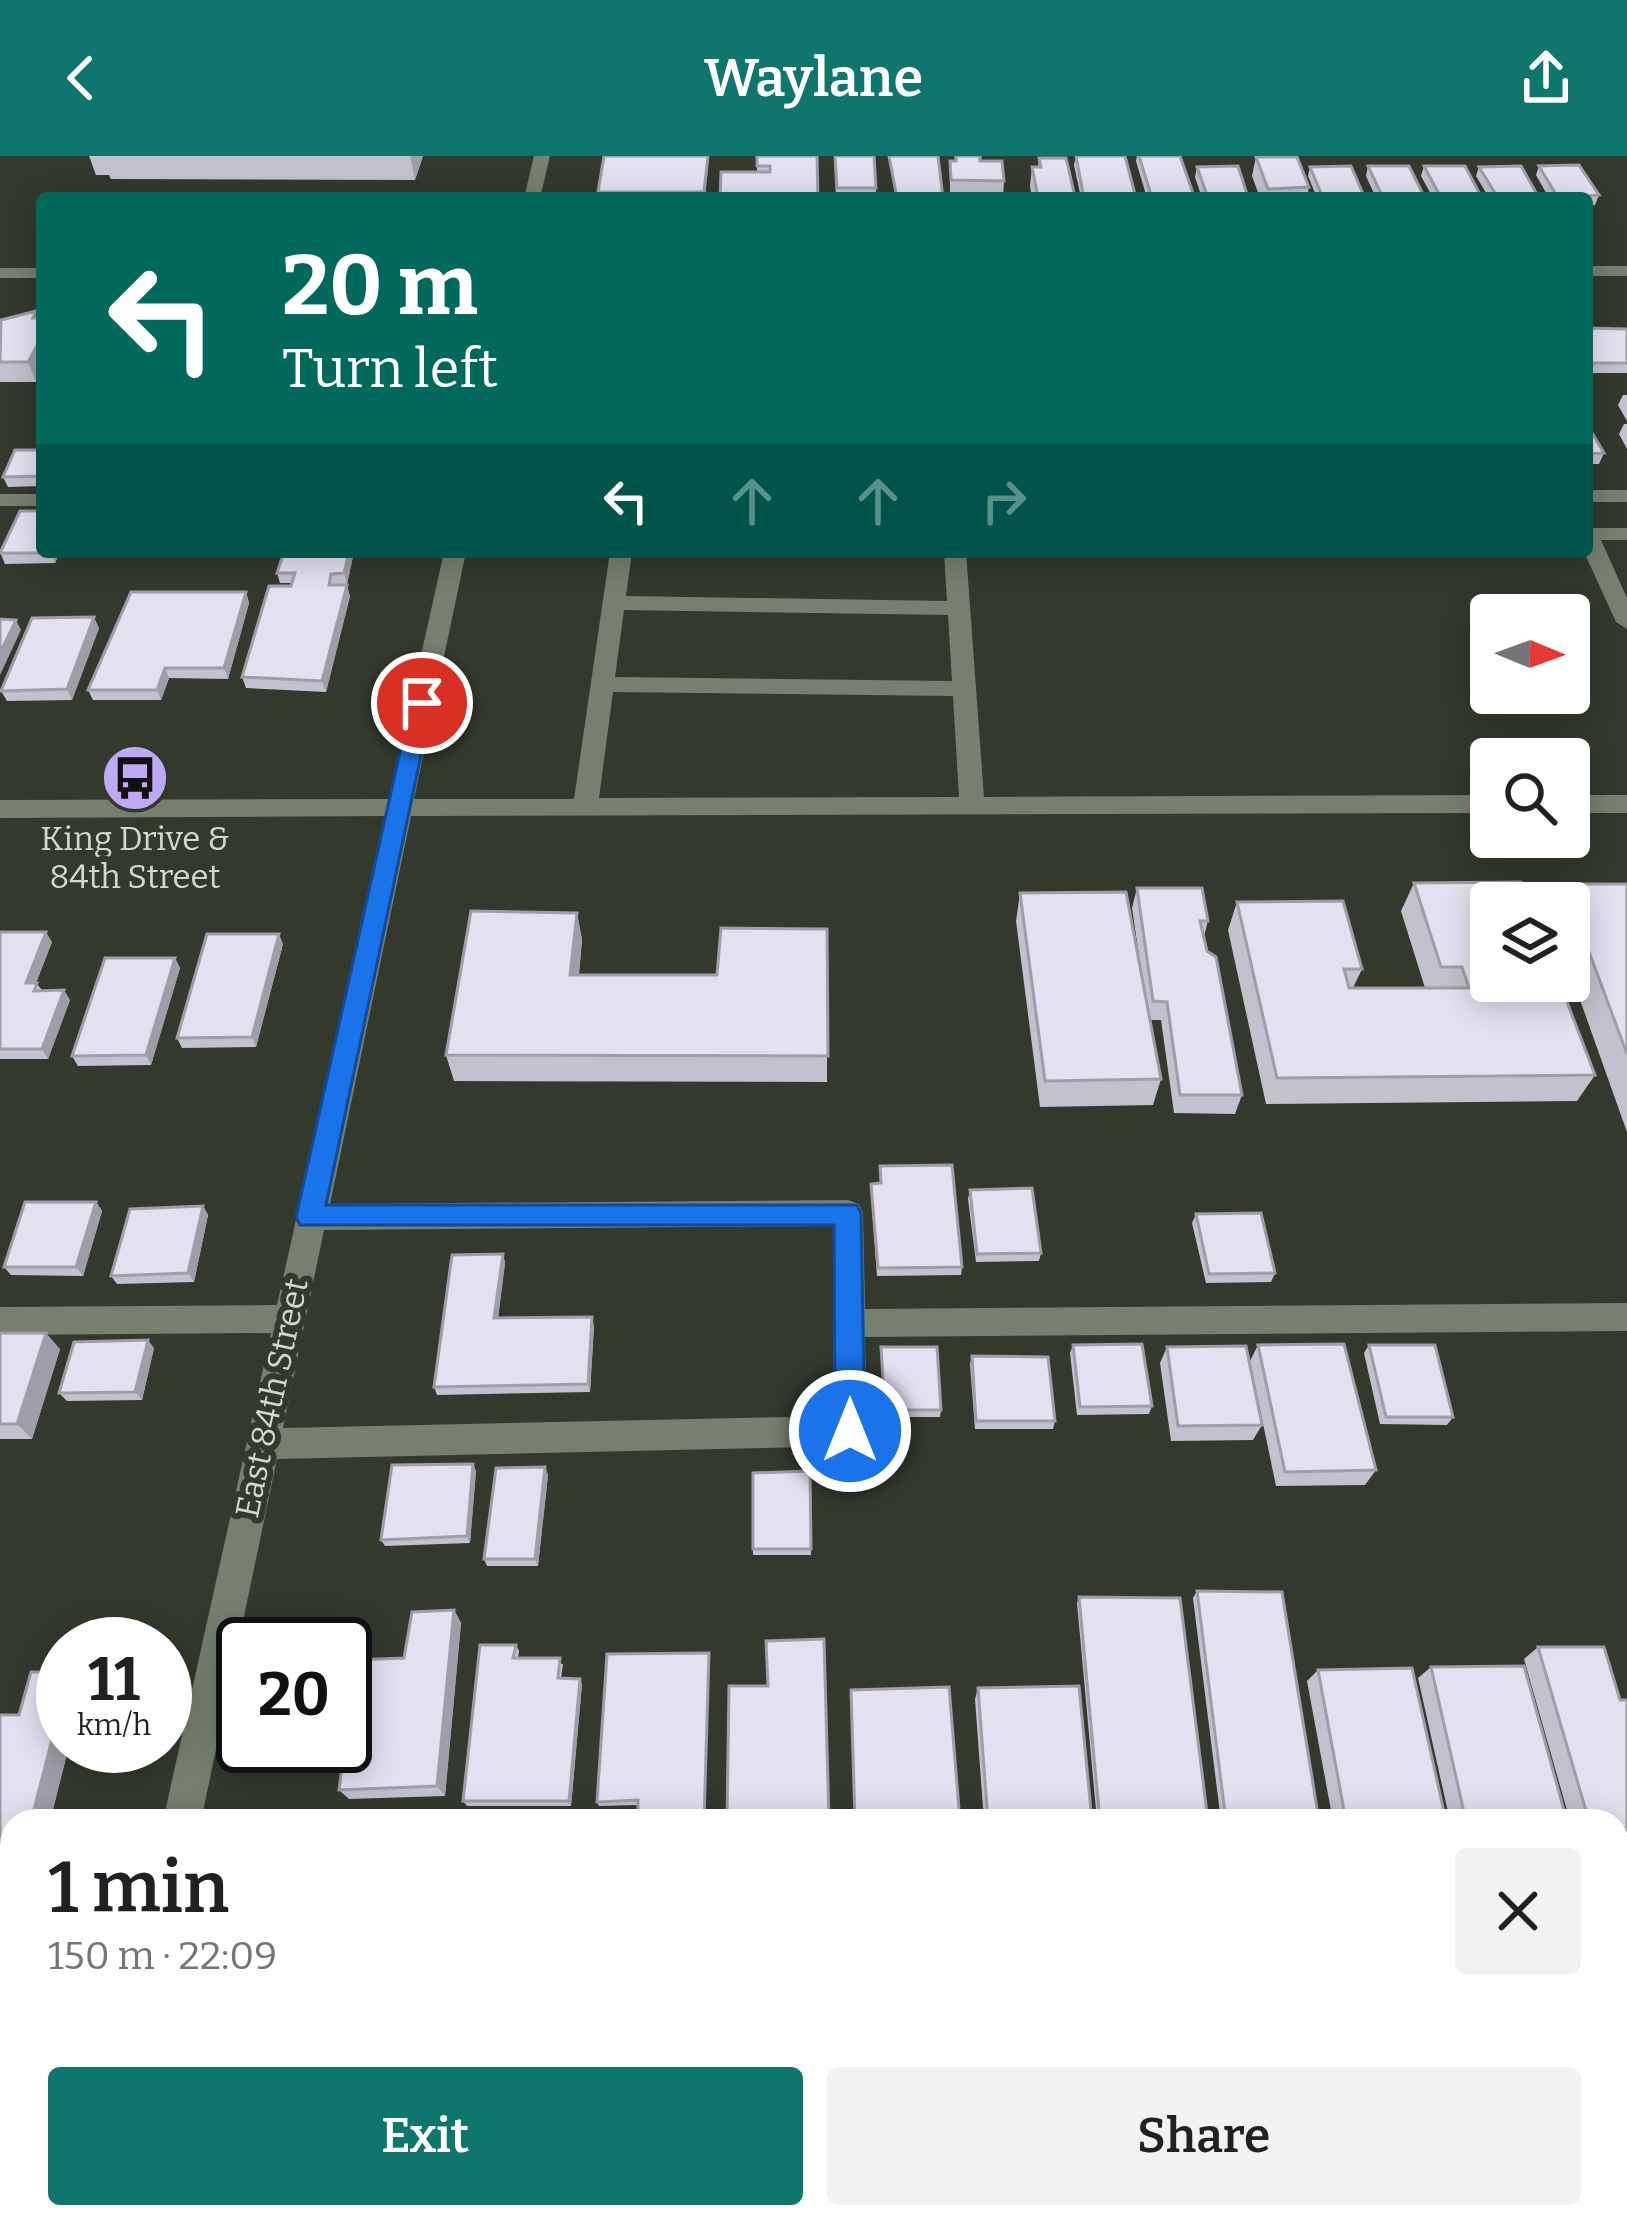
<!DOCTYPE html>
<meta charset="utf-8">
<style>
body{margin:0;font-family:Bitter,serif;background:#f2f2f2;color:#202124;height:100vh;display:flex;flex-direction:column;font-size:45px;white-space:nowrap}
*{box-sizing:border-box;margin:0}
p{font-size:39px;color:#757577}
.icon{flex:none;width:66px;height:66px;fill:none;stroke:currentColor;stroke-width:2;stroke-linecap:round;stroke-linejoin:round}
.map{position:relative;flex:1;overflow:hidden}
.details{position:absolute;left:0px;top:1653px;width:1629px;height:420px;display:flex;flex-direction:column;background:#fff;border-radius:36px 36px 0 0;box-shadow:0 6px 30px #0003}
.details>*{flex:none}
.banner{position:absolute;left:36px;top:36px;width:1557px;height:366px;border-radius:12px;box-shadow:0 6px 30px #0003;background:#00695c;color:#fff;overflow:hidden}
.needle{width:78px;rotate:91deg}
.tools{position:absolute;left:1470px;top:438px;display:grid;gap:24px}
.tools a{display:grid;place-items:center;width:120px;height:120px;border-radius:12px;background:#fff;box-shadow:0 6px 30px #0003;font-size:60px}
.speed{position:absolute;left:36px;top:1461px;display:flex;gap:24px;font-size:60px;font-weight:700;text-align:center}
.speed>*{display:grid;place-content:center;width:156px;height:156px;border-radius:50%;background:#fff;box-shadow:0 6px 30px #0003;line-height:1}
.speed small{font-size:30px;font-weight:400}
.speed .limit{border:6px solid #111;border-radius:18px;background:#fff;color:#111}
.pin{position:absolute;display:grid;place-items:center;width:102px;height:102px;color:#fff;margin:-51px;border:6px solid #fff;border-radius:50%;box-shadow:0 3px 12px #0007}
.me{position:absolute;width:132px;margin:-66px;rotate:0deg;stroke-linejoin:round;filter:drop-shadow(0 0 9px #0008)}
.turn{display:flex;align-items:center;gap:42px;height:252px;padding:0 48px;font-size:54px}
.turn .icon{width:156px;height:156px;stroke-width:2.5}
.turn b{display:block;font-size:84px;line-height:102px}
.lanes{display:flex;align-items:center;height:114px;padding:0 48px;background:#0003;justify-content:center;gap:60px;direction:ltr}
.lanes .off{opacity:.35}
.round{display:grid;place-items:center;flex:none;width:126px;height:126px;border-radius:12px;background:#f2f2f2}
.headline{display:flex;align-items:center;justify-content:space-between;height:204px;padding:0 48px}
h1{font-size:72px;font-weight:600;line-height:90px}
.cta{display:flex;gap:24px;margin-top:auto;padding:24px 48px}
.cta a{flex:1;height:138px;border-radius:12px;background:#0f766e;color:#fff;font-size:48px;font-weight:600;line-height:138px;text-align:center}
.cta a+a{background:#f2f2f2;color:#202124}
header{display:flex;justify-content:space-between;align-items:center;height:156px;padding:0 48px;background:#0f766e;color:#fff;font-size:54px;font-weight:600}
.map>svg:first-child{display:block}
</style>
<header><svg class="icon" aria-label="back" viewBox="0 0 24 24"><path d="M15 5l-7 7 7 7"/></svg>Waylane<svg class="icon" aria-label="share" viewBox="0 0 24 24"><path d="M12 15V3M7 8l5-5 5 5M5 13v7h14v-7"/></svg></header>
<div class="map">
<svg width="1627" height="2073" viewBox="0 0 1627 2073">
<rect width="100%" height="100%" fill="#33392d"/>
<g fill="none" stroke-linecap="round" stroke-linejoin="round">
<!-- minor -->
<path fill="#77806e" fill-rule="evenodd" d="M534,0h16l-10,42h-16z
M1587,110h40v10h-40z
M0,112h42v10h-42z
M1587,334h40v12h-40z
M0,338h42v12h-42z
M1587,372h40v12h-26l26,58v31l-11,-7 -32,-70z
M444,396h22l-52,247h160l36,-247h22l-6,44 321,5 -3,-49h22l18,245 507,-2v18l-1080,3 -81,388 518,-4 11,4 4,9 2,96 762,-6v28l-762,6 2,94 -5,11 -12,4 -573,13 -76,362h-38l108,-488 -271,2v-28l277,-2 109,-489 -386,2v-18l389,-1zM624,454l324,5 4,66 -337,-4zM613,536l340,4 6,101 -360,1zM833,1070v190l-550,12 41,-198z
M1569,639h58v18h-58z
M1617,1955h10v42h-10z
M0,1958h12v42h-12z
M74,2061h44l-3,12h-44z"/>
</g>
<!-- wall -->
<path fill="#c4c1ce" d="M89,0h334l-8,24 -304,-1 -2,-4h-13z
M709,0l-4,42h-106l-1,-6z
M757,0l61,42 -61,-26z
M834,0l42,32v10h-40z
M1076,0l60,42h-55l-7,-33z
M1137,0h43l13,42h-46l-11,-37z
M1256,1l53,30 -2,11h-47l-8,-22z
M1039,2h27l9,40h-43l-2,-12 2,-19h6z
M950,5l54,20 -1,17h-53z
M1368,10l56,30 -1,2h-47l-10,-22z
M1424,10l57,30 -1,2h-47l-12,-22z
M1539,10l60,29 -4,10 -8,1v-8h-38l-13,-23z
M1197,11l51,30v1h-46l-7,-21z
M1310,11l54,29v2h-47l-9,-22z
M1479,11l59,29 -1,2h-48l-13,-22z
M0,166l42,55v10l-4,-8 -2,3h-36z
M1587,172l40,1v44h-40z
M1623,239h4v26l-9,-16z
M1624,268h3v25l-8,-15z
M1587,275l17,22 -5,11h-12z
M42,294v36l-34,1 -5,-10z
M0,396h60l-5,11 -50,1z
M78,396h50l-49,2z
M284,396h70l-7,32h-13l16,12 -24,96 -80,-4 -4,-11 49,-91 1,-3h-12l-3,-10z
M246,436l3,11 -21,76 -59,-1 -8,22h-68l-5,-10z
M99,472l-27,72 -65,1 -6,-10z
M1414,727l181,192 -18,26 -311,3 -38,-174 9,-28 125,67 -9,19h72l-24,-77z
M1557,728h70v248l-58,-163v-66h-22z
M1137,732l71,33 -4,15 38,159 -7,19 -61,-1 -13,-93h-11l11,59 -8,26 -113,2 -24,-186 4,-28 122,83 -10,-68z
M577,757l5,27 -3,35h138l110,-46v153l-373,-1 -8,-26z
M0,776l52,10 -16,41 6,7 28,10 -22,59h-48z
M283,788l-27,103 -74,1 -5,-10z
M175,802l5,10 -29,97 -73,1 -6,-10z
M880,1010l82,101 -1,8 -84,1 -6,-83v-9l9,-1z
M970,1034l71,63 -2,8 -63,1 -8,-63z
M96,1046l6,9 -19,65 -72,-1 -7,-8z
M203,1050l5,9 -14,67 -77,2 -6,-8z
M1196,1058l79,59 -4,9 -65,1 -14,-60z
M503,1098l2,9 -7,55 96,8 -4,66 -153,3 -3,-8z
M0,1177l60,16 -28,90h-32z
M1073,1189l79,61 -3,8 -72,1 -7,-62z
M1258,1189l118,125 -11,15 -89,1 -26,-125z
M1369,1189l84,72 -6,8 -67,-1 -16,-71z
M881,1191l60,63 -1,7h-56z
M1167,1191l95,78 -9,15 -82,1 -11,-78z
M154,1192l-12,52 -75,1 -8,-8z
M972,1200l83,65 -2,8h-78l-5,-65z
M473,1308l3,7 -6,72 -85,3 -4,-6z
M545,1311l3,8 -10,91h-51l-3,-7z
M810,1315l1,84h-58v-6z
M1197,1435l122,230h-98l-28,-223z
M1079,1441l129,224h-111l-20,-218z
M454,1454l7,13 -16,173 -96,3 -10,-9 65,-132z
M516,1489l3,6 -1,7 45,6 -2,14 21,6 -11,122h-104l-4,-5z
M1538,1491l82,53h7v138h-10v-17h-47l-46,-162z
M709,1497l-4,168h-67v-16l-39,1 -2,-4z
M1431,1511l136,154h-117l-32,-143z
M1318,1514l128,151h-113l-26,-140z
M978,1532l114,133h-108l-9,-122z
M0,1559l63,31h6l-19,75h-38v29h-12z"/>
<!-- shaded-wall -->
<path fill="#a09da8" d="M410,0h13l-8,24z
M42,181v35l-6,10 -8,-20z
M51,396h9l-5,11z
M349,396h5l-7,32 -3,-11z
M347,429l3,11 -24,96 -4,-11z
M246,436l3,11 -21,76 -4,-11z
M94,461l5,11 -27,72 -5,-11z
M16,464l5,10 -21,45v-22z
M165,512l4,10 -8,22 -4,-10z
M577,757l5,27 -6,62 -6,-27z
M46,776l6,10 -20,51 -6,-10z
M279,778l4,10 -27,103 -4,-10z
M175,802l5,10 -29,97 -5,-10z
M64,834l6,10 -22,59 -6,-10z
M96,1046l6,9 -19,65 -7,-9z
M203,1050l5,9 -14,67 -6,-9z
M503,1098l2,9 -8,63 -3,-8z
M592,1161l2,9 -4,66 -2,-8z
M46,1177l14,16 -28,90 -15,-15z
M148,1184l6,8 -12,52 -7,-8z
M473,1308l3,7 -6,72 -3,-7z
M545,1311l3,8 -10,91 -3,-7z
M454,1454l7,13 -16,173 -8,-10z
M580,1523l2,5 -11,122 -2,-5z
M63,1541v49h6l-19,75h-19z"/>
<!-- building -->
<path fill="#e4e0f0" stroke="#a09da8" stroke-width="3" d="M604,0h104l-4,36h-106z
M757,0h60l1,42h-98l1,-26h49v-6h-13z
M835,0h39l2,32h-39z
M889,0h49l5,42h-46z
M956,0h24v5h22l2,20 -53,-1 -1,-19h6z
M1076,0h49l11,42h-52z
M1139,0h41l14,40 -42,2z
M1256,1h41l12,30 -41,2z
M1039,2h27l9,39h-37l-6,-30h9z
M1579,9l20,30 -41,3 -19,-32z
M1238,10l10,31 -40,1 -11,-31z
M1351,10l13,30 -41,2 -13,-31z
M1368,10h41l15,30 -41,2z
M1424,10h41l16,30 -40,2z
M1521,10l17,30 -40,2 -19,-31z
M36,155l-3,7h9v19l-14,25h-28l1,-42z
M1587,172l40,1v34h-40z
M1587,275h4l13,22 -17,1z
M15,294h27v26l-39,1z
M20,355h22v41l8,1h-50z
M284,396h65l-5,21 -13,1 -2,11h18l-25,96 -80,-4 27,-91h22l4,-13h-18z
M131,436h115l-22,76h-59l-8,22h-69z
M94,461l-27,72 -66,2 31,-73z
M0,463l16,1 -16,33z
M1521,726l8,21h-38v78h68l36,94 -318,3 -40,-176 106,-1 19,68h-18l5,19h120l-7,-21h-21l-27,-84z
M1557,728h70v170l-56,-151 -6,-1z
M1137,732h65l6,33h-8l7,30 9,6 26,138h-62l-13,-93 -14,-1z
M1126,736l35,187 -116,2 -25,-188z
M471,755l106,2 -7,62h147l4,-47 106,1 1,127 -382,-1z
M0,776h46l-20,51h11l-3,8 30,-1 -22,59h-42z
M207,778h72l-27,103 -75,1z
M105,802h70l-29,97 -74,1z
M952,1009l10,102 -84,1 -7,-84 10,-1 -1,-17z
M1032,1032l9,65 -64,1 -7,-64z
M25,1046h71l-20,65h-72z
M203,1050l-15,67 -77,3 19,-67z
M1261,1057l14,60 -66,1 -13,-60z
M503,1098l-9,64 98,-1 -4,67 -154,3 18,-132z
M0,1177h46l-29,91h-17z
M148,1184l-13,52 -76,1 15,-51z
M1142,1188l10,62 -72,1 -7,-62z
M1344,1188l32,126 -91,2 -27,-127z
M1369,1189h66l18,72h-67z
M1246,1190l16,79 -84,1 -11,-79z
M881,1191h56l4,63h-56z
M972,1200l76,1 7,64h-79z
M473,1308l-6,72 -86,4 11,-75z
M545,1311l-10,92h-51l12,-91z
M810,1315l1,78h-58v-76z
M1197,1435l85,1 37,229h-93z
M1079,1441l101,1 28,223h-108z
M454,1454l-17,176 -98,4 17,-130 48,-2 8,-46z
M824,1483l5,182h-102l2,-135h39l-2,-45z
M480,1489h36l-3,13h47l-2,20 22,1 -11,122h-106z
M1538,1491h66l16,53h7v130h-10v-9h-28z
M709,1497l-5,168h-66v-21l-41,2 10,-148z
M1524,1510l43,155h-101l-35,-154z
M1412,1512l34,153h-100l-28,-151z
M31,1516h32v25l-32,124h-19v20h-12v-126h19z
M1079,1530l13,135h-104l-10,-133z
M949,1531l11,134h-105l-4,-131z"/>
<!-- route -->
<path fill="#1a73e8" stroke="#114b97" stroke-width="3" d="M422,540l10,7 -106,502h531l4,8 4,218 -4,10 -11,4 -11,-4 -4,-10 -1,-206h-534l-4,-8 115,-514z"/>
<!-- icons -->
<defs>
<symbol id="bus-disc" viewBox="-11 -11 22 22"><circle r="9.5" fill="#bea9f4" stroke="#33392d"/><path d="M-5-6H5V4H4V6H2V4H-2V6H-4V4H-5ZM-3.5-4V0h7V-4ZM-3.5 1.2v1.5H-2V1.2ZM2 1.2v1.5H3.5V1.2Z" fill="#111"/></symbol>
</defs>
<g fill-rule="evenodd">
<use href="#bus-disc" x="97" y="584" width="76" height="76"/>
</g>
<g text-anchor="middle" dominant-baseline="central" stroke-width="12" stroke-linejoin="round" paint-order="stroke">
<!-- poi labels -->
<g font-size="33" fill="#d3d7cf" stroke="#33392d">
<text x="135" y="683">King Drive &amp;<tspan x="135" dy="38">84th Street</tspan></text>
</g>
<!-- street labels -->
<g font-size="33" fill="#d3d7cf" stroke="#33392d">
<text transform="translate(272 1242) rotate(-78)">East 84th Street</text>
</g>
</g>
</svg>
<div class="tools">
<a><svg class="needle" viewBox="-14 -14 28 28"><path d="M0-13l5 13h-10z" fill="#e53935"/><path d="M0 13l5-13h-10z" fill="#757577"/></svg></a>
<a><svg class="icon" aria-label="search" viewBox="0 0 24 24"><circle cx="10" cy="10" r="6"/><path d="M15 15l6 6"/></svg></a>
<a><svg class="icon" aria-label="layers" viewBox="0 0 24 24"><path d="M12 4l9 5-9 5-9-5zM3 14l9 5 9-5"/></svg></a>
</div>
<div class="speed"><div>11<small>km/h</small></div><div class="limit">20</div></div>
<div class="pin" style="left:422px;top:547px;background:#d93025"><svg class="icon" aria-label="arrive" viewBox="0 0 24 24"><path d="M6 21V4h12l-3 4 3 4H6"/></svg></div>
<svg class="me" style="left:850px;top:1275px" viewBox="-20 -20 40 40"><circle r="17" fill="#1a73e8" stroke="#fff" stroke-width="3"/><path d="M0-11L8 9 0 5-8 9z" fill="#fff"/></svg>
<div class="banner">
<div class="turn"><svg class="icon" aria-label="left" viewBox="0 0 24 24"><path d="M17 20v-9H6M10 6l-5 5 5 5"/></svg><div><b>20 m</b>Turn left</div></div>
<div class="lanes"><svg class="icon" aria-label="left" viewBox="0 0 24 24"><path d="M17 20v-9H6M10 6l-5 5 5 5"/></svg><svg class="icon off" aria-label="ahead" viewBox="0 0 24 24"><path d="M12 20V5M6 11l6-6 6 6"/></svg><svg class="icon off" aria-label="ahead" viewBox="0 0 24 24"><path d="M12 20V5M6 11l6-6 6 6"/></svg><svg class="icon off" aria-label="right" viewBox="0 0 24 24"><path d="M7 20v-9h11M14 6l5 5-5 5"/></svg></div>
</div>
<section class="details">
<div class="headline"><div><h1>1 min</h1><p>150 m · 22:09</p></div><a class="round"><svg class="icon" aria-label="close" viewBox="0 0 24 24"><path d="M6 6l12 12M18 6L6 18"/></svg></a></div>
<div class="cta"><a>Exit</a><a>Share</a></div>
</section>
</div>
